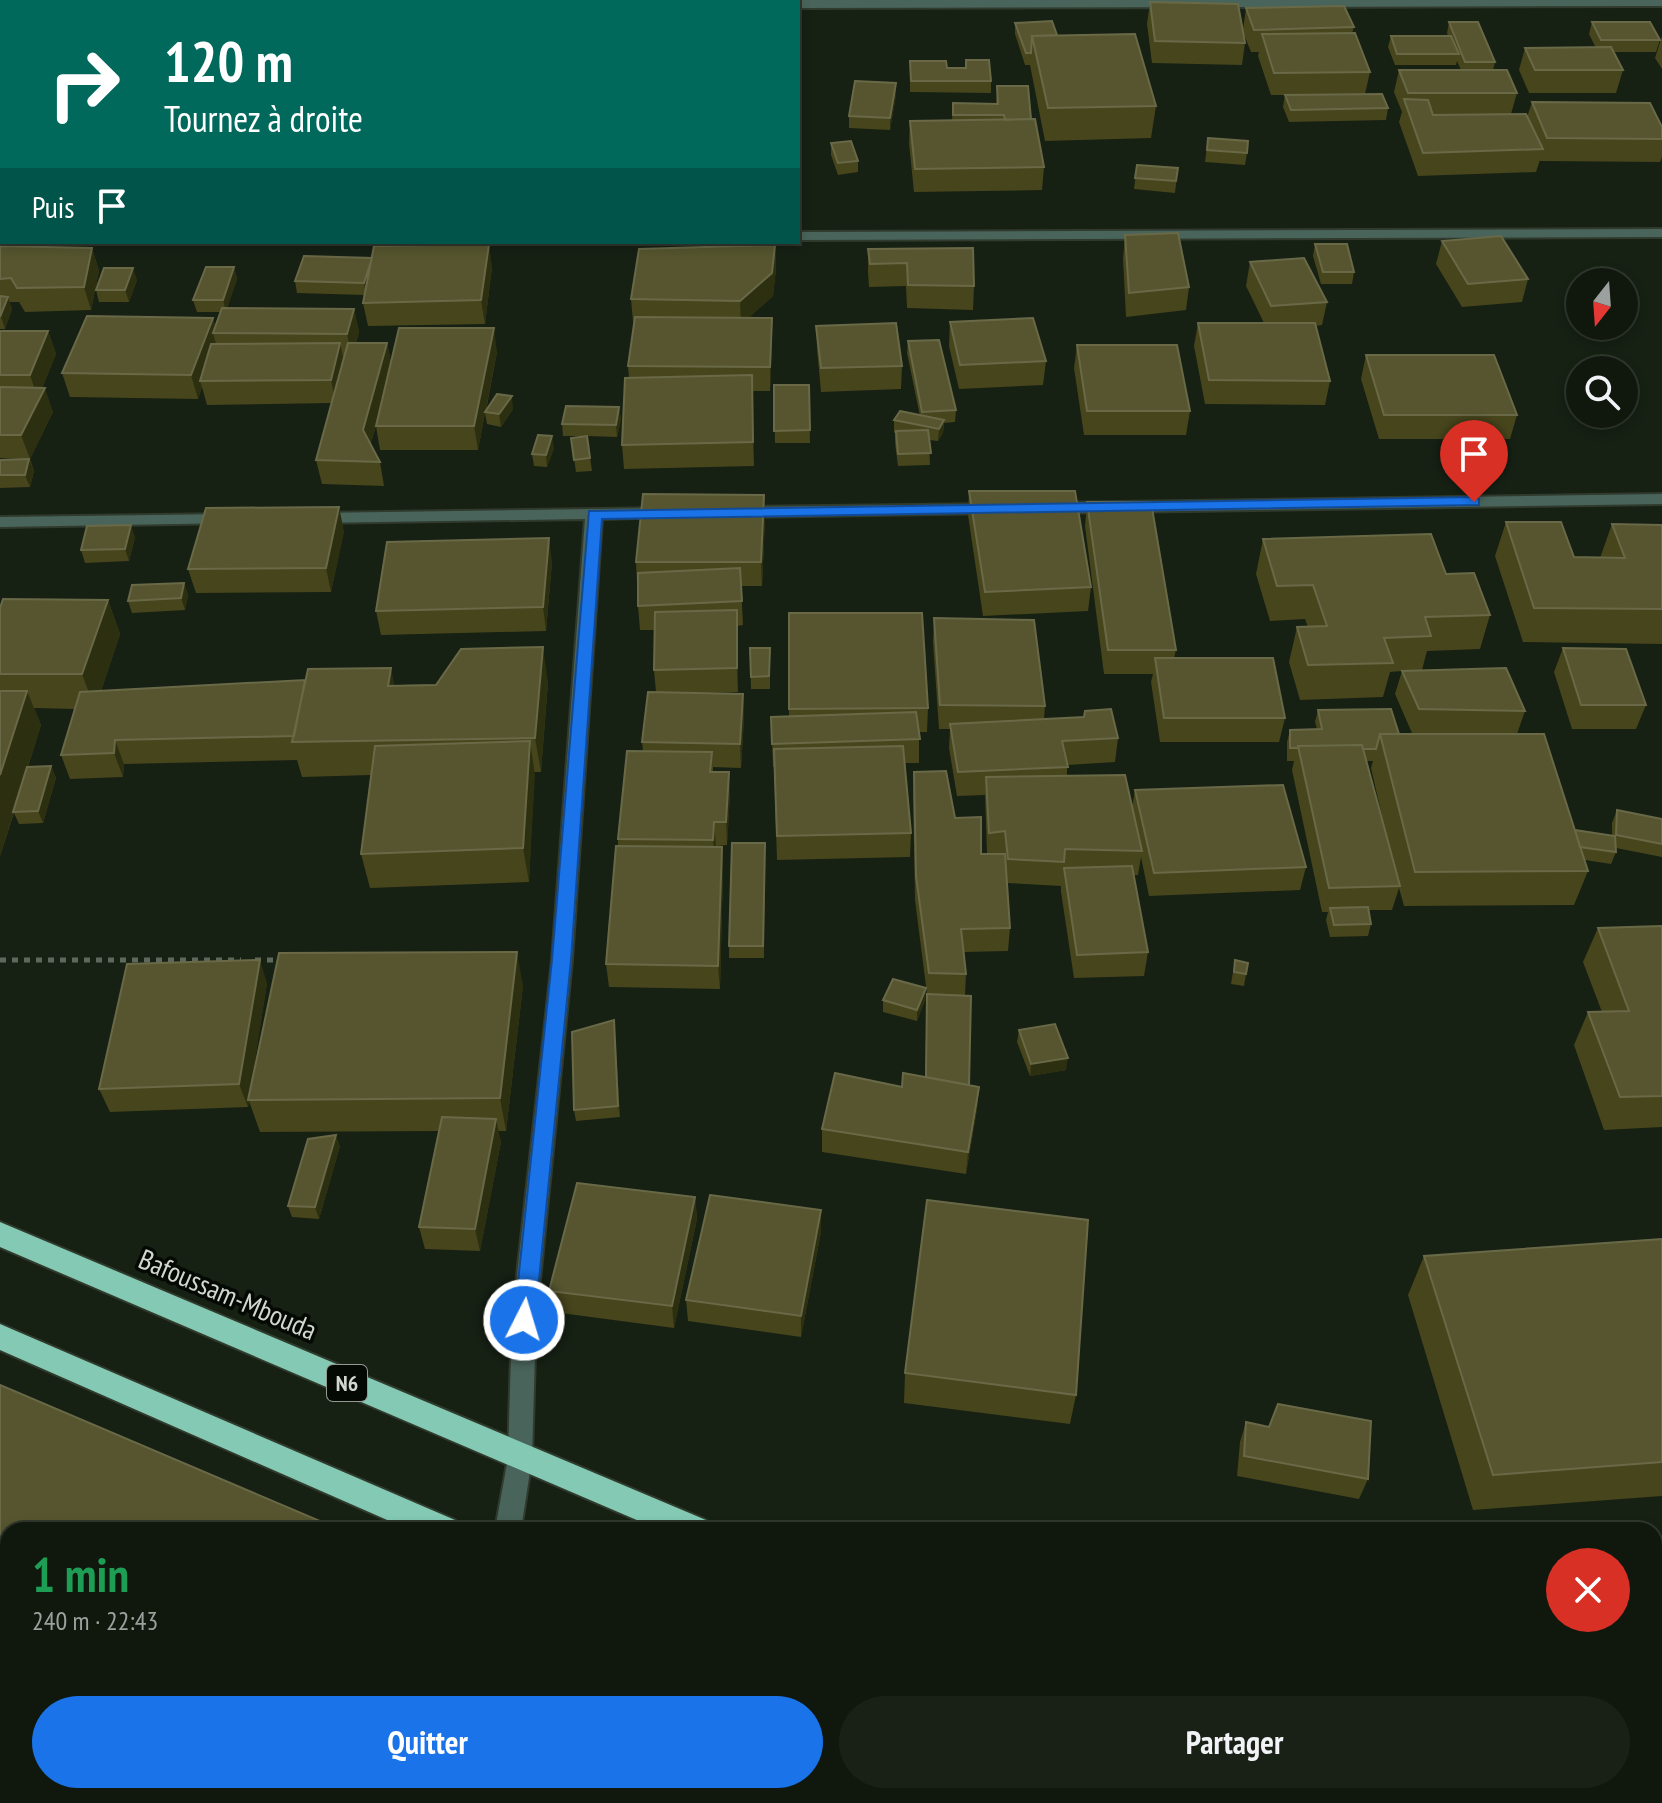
<!DOCTYPE html>
<html lang="fr">
<meta charset="utf-8">
<style>
body{margin:0;font-family:"PT Sans Narrow",sans-serif;background:#192117;color:#f1f3f6;height:100vh;display:flex;flex-direction:column;font-size:30px;white-space:nowrap}
*{box-sizing:border-box;margin:0}
p{font-size:26px;color:#9ca09e}
.icon{flex:none;width:44px;height:44px;fill:none;stroke:currentColor;stroke-width:2;stroke-linecap:round;stroke-linejoin:round}
.map{position:relative;flex:1;overflow:hidden}
.drawer{position:absolute;left:0px;top:1522px;width:1662px;height:282px;display:flex;flex-direction:column;background:#10180e;border-radius:24px 24px 0 0;box-shadow:0 4px 12px #0003,0 0 0 2px #30372e}
.drawer>*{flex:none}
.top-card{position:absolute;left:0px;top:0px;width:800px;height:244px;box-shadow:0 4px 12px #0003,0 0 0 2px #30372e;background:#00695c;color:#fff;overflow:hidden}
.needle{width:52px;rotate:197deg}
.buttons{position:absolute;left:1566px;top:268px;display:grid;gap:16px}
.buttons a{display:grid;place-items:center;width:72px;height:72px;border-radius:50%;background:#10180e;box-shadow:0 4px 12px #0003,0 0 0 2px #30372e;font-size:40px}
.pin{position:absolute;display:grid;place-items:center;width:68px;height:68px;color:#fff;margin:-82px -34px;border-radius:50% 50% 50% 0;rotate:-45deg;box-shadow:0 0 8px #0007}
.pin .icon{rotate:45deg}
.me{position:absolute;width:88px;margin:-44px;rotate:5deg;stroke-linejoin:round;filter:drop-shadow(0 0 6px #0008)}
.turn{display:flex;align-items:center;gap:28px;height:168px;padding:0 32px;font-size:36px}
.turn .icon{width:104px;height:104px;stroke-width:2.5}
.turn b{display:block;font-size:56px;line-height:68px}
.then{display:flex;align-items:center;height:76px;padding:0 32px;background:#0003;gap:16px;font-size:30px}
.round{display:grid;place-items:center;flex:none;width:84px;height:84px;border-radius:42px;background:#192117}
.headline{display:flex;align-items:center;justify-content:space-between;height:136px;padding:0 32px}
h1{font-size:48px;font-weight:800;line-height:60px;color:#1e9e55}
.primary-button{display:flex;gap:16px;margin-top:auto;padding:16px 32px}
.primary-button a{flex:1;height:92px;border-radius:48px;background:#1a73e8;color:#fff;font-size:32px;font-weight:800;line-height:92px;text-align:center}
.primary-button a+a{background:#192117;color:#f1f3f6}
.map>svg:first-child{display:block}
</style>
<div class="map">
<svg width="1662" height="1803" viewBox="0 0 1662 1803">
<rect width="100%" height="100%" fill="#162013"/>
<g fill="none" stroke-linecap="round" stroke-linejoin="round">
<defs>
<path id="minor" d="M798,0h864v6l-864,2v-6h-5z
M0,3h2v8h-2z
M1662,229v8l-864,3v-8z
M0,236l2,6 5,1 -7,1z
M1662,494v10l-612,9 -8,-5 8,-5z
M994,504l8,5 -2,4 -262,4 -8,-5 8,-5z
M666,508l6,1 2,4 -2,4 -70,2 -30,441 -36,360 -4,138 -11,72h-26l13,-72 4,-138 40,-360 33,-441 -271,4 -8,-5 8,-5z
M230,514l6,1 2,4 -2,4 -236,4v-10z
M639,1796h28l-2,7h-28z"/>
<path id="highway" d="M0,1222l706,298 4,10h-50l-660,-283z
M0,1324l455,196 4,10h-49l-410,-180z
M1662,1690v32l-8,1v-32z
M1275,1796h61l3,7h-61z"/>
</defs>
<!-- minor casing -->
<use href="#minor" stroke="#303a2d" stroke-width="4"/>
<!-- highway casing -->
<use href="#highway" stroke="#303a2d" stroke-width="4"/>
<!-- path -->
<path stroke="#5f685c" stroke-width="5" stroke-dasharray="6 6" stroke-linecap="butt" d="M0,960h241
M255,960h30"/>
<!-- minor -->
<use href="#minor" fill="#49645b" fill-rule="evenodd"/>
<!-- highway -->
<use href="#highway" fill="#83c9b3" fill-rule="evenodd"/>
</g>
<!-- wall -->
<path fill="#47451c" fill-rule="evenodd" d="M1150,2l93,27 3,-21 108,19 -2,6 18,39 -5,22 23,14 -2,12 -97,2 -6,-15 2,-12h39h-53l-13,-39 1,-4h-8l-8,-20 2,11 -3,22 -90,-2 -5,-39z
M1449,22l46,40 -2,8 24,23 -6,21 16,3 5,-15 130,25v30l-2,5 -120,-1v-1l-4,12 -118,4 -19,-54 3,-10 -8,-20 5,-22h62l-4,-9 -1,4h-61l-7,-18 3,-11h57l-1,-3z
M1592,22l68,18 -4,12h-43l10,18 -7,23h-87l-10,-23 6,-22h71l-7,-14z
M1015,23l42,12 99,71 -5,32 -106,3 -15,-76h-5l-10,-31z
M0,32h2v106h-2z
M1662,36v33l-7,-11z
M910,61l37,7 44,13v12l-81,-1z
M896,83v12l-6,35 -41,-2v-12z
M997,86l34,33 13,48 -2,23 -128,2 -5,-49 1,-22 42,-1 1,-17 43,1z
M1208,138l39,15 -2,12 -40,-3z
M831,143l27,18v11l-20,3 -7,-20z
M1137,165l41,3 -3,25 -41,-4z
M1125,235l64,52 -3,23 -60,7 -3,-58z
M1442,241l86,38 -6,23 -60,5 -26,-43z
M1315,244l39,28 -2,12h-31l-8,-28z
M775,245l1,24 -3,27 -25,22h24v24l-2,49h-18l2,75 -130,3 -2,-24 7,-67 -1,-12 6,-43 -1,-1 -2,-23z
M0,246l92,2 7,23 -8,39 -66,2 -6,-10h-10l3,7 -7,20h-5z
M868,249l106,37 -1,24 -66,-2 -1,-22 -37,1 -1,-15z
M1250,262l77,40 -5,23 -7,1 15,55 -5,24 -120,-1 -11,-58 4,-23h66l-18,-37z
M234,267l3,12 -10,29 127,1 5,23 -3,11h31l4,19 106,-10 -11,59 27,-2 -12,18 -14,-3 -2,-11 -7,37h-98l-4,-24 -6,19 10,17 4,24 -62,-2 -6,-24 16,-57 -125,2 -5,-18 -4,12 -128,-2 -8,-24 151,-55 2,8 5,-14h-23l-4,-12z
M492,267l-7,57 -117,2 -5,-23 2,-8 -68,-2 -2,-12z
M137,280l-8,22h-30l-3,-12z
M950,322l96,39 -3,24 -84,4 -10,-43z
M816,326l86,40 -1,23 -80,3 -4,-43z
M0,331h48l8,23 -14,34 11,24 -23,47 4,12 -4,16 -30,1v-28l21,-1 -21,-1z
M908,341l48,69 -1,12 -11,1 -1,10 -5,8 -9,-1 1,25 -32,1 -3,-23v-10h-1v-13l26,-4 -13,-63z
M1077,345l113,66 -4,24h-102l-10,-67z
M1366,355l151,60 -7,24h-131l-18,-60z
M774,385h35l1,58h-35z
M619,407l2,13 -4,17 -30,-1 5,35 -16,1 -5,-34 15,-2h-23l-1,-12z
M554,448l-7,19 -13,-1 -2,-12z
M969,491l122,96 -3,24 -105,5 -15,-101z
M1087,502l89,148 -2,8 111,60 -6,24h-119l-9,-60 2,-8h-49l-19,-148z
M765,519l-3,67h-21l2,39 -6,1 1,66 -42,1 47,1 1,24 -3,50 -28,-1v5l17,23 -3,50 -11,1v1h6l1,24 -3,118 -111,-2 -3,-23 12,-118v-7l25,-88 -1,-9 14,-50 -2,-22 1,-40h-15l-2,-24 -2,-44z
M1506,522l68,35 26,1 12,-34 50,1v119l-139,-2 -28,-86z
M344,531l-13,61 -135,1 -8,-24z
M135,537l-6,24 -44,2 -4,-13z
M1263,539l183,35 44,41 -10,34 -53,2 -5,19 103,41 -8,23 58,96 37,6v-13l5,-13 45,9v38l-46,-9v4l-5,12 -26,-4 3,11 -14,34 -170,1 -5,-18 -7,22h-23l2,14 -3,12 -38,1 -4,-17 2,-8h-6l-30,-142 2,-9h-7v-19l3,-12 27,-1 -2,-7 3,-12 81,24h79l-66,-1 -17,-39 7,-23 -12,1 -7,25 -83,3 -11,-38 8,-35h11l-3,-8 -35,2 -14,-47zM1366,761h7l-2,7 20,87z
M552,562l-6,69 -165,4 -5,-24z
M184,583l4,12 -3,15 -53,3 -4,-12z
M108,600l12,34 -19,57 447,-9 -7,90h-7l-5,110 -159,6 -9,-34 10,-79 -69,2 -5,-17 -173,4 -1,13 -53,2 -9,-24 14,-46 -41,-1 7,17 -13,42 23,-1 5,12 -13,45 -24,1 -5,-11 -14,43v-248z
M789,613l139,95 -1,24h-8v31h-15l7,70 -1,24 -133,3 -3,-93h-1l-2,-50 18,-1z
M934,618l111,88 -1,13 74,19 -3,24 -48,3v11l65,32 3,-18 171,77 -6,23 -151,6 -8,-39 -3,18h-4l14,77 -4,24 -70,2 -13,-86v-6l-54,-3 3,45 -2,23 -44,1 2,22 -1,21 4,90 10,2 -2,22 -11,65 -144,-22v-23l80,-42 23,-10 2,-83 -12,-94 -2,-104 1,-24 41,46 26,36h6l-2,-59 -28,1 -8,-48 1,-19h-11l-6,-87z
M750,648h20v41h-19z
M1563,648l83,57 -10,24h-64l-18,-57z
M765,855l-1,103h-35v-12z
M1662,926v201l-58,3 -30,-85 14,-33h14l-19,-50 15,-34z
M1235,960l11,14 -2,12 -13,-2z
M267,983l-17,107 273,-104 -17,145h-8l3,11 -21,109 -55,-2 -6,-22 20,-96 -179,1 -11,-31 -1,6 -138,5 -11,-23z
M926,988l-1,12 -8,21 -34,-9v-12z
M614,1020l6,97 -44,4 -2,-11z
M1019,1030l47,40 -36,6 -13,-34z
M340,1146l-21,73 -27,-2 -4,-11z
M695,1197l2,22 -23,109 -121,-16 -4,-21z
M821,1232l-20,105 -113,-16 -2,-21z
M1662,1239v257l-189,14 -65,-215 16,-39z
M905,1373l171,22 -6,29 -166,-21z
M0,1385l8,145v165l-8,-2z
M1246,1422l122,57 -9,20 -122,-23 3,-34z
M859,1796h39l-2,7h-15z"/>
<!-- shaded-wall -->
<path fill="#2d3010" d="M896,83v12l-6,35v-12z
M489,244l3,23 -7,57 -4,-24z
M775,245l1,24 -3,27 -32,29 -1,-24z
M92,248l7,23 -8,39 -7,-23z
M373,258l-7,37 -2,-12z
M234,267l3,12 -11,33 -3,-12z
M133,268l4,12 -8,22 -4,-12z
M8,297l4,12 -7,20 -4,-12z
M354,309l5,23 -7,25 -5,-23z
M213,318l4,15h-4l4,14 -17,34 2,6 -4,12 -7,-24z
M772,318v24l-2,49v-24z
M494,328l3,24 -19,98 -4,-24z
M48,331l8,23 -18,45 -8,-24z
M340,343l5,23 -9,37 -5,-23z
M387,343l5,24 -24,87 -5,-24z
M45,388l8,24 -23,47 -9,-24z
M512,396l1,13 -12,18 -2,-13z
M619,407l2,13 -4,17 -1,-12z
M944,420l-1,13 -5,8 1,-12z
M552,436l2,12 -7,19 -1,-12z
M29,459l5,12 -4,16 -5,-12z
M764,495l1,24 -3,67 -1,-24z
M339,507l5,24 -13,61 -5,-24z
M131,525l4,12 -6,24 -4,-12z
M549,538l3,24 -6,69 -3,-24z
M184,583l4,12 -3,15 -4,-12z
M108,600l12,34 -25,75 -13,-35z
M737,610l1,24v58l-1,-24z
M543,647l5,35 -7,90 -6,-34z
M391,668l7,35 -10,-17z
M27,691l14,34 -41,131v-81z
M743,694l1,24 -3,50 -1,-24z
M115,740l9,24 -1,13 -9,-24z
M530,741l5,34 -6,107 -6,-34z
M51,766l5,12 -13,45 -5,-12z
M729,772l1,23 -3,50 -1,-23z
M714,822l2,24 -1,18 -2,-24z
M722,847l1,24 -3,118 -2,-23z
M517,952l6,34 -17,145 -6,-33z
M260,960l7,23 -19,124 -9,-23z
M926,988l-1,12 -8,21v-11z
M614,1020l1,11 5,86 -2,-11z
M1068,1058l-2,12 -36,6 1,-12z
M979,1087l-2,22 -11,65 2,-22z
M496,1119l5,23 -21,109 -5,-22z
M336,1135l4,11 -21,73 -4,-12z
M695,1197l2,22 -23,109 -2,-22z
M821,1210v22l-20,105v-21z
M100,1796h21l-3,7h-21z
M466,1796h8l-4,7h-7z
M831,1796h7l-2,7h-7z"/>
<!-- building -->
<path fill="#56552f" stroke="#696948" stroke-width="2" d="M91,1h28v1z
M1150,2l88,2 7,39 -90,-2z
M1344,6l10,21 -100,3 -8,-22z
M1052,21l5,14 -25,1 -1,17h-5l-11,-30z
M1449,22h29l17,40h-30z
M1592,22h58l10,18h-59z
M0,32h2v34h-2z
M1355,33l15,39 -96,1 -12,-39z
M1135,34l21,72 -108,2 -16,-72z
M1391,36h60l8,18h-62z
M1611,47l12,23h-88l-10,-22z
M966,60h23l2,21h-80l-1,-20h36l1,7h19z
M1399,70h108l10,23h-109z
M0,73h2v42h-2z
M855,81l41,2 -6,35 -41,-2z
M997,86h31l3,33 -26,1 -1,-5h-51v-12l45,1z
M1382,94l6,14 -97,2 -6,-15z
M1404,99l24,1 5,15 93,-1 17,35 -120,4z
M1532,102l118,1 12,24v12l-115,-1z
M1035,119l9,48 -129,2 -5,-48z
M1208,138l40,3 -1,12 -40,-3z
M851,141l7,20 -20,2 -7,-20z
M1137,165l41,3 -2,13 -41,-3z
M1178,233l11,54 -60,6 -4,-58z
M1501,236l27,43 -60,5 -26,-43z
M489,244l-8,56 -118,3 11,-57z
M1315,244h32l7,28h-31z
M775,245l-3,28 -32,28 -109,-2 8,-50z
M0,246l92,2 -8,39 -67,1 -6,-10 -11,1z
M973,248l1,38 -66,-1 -1,-22 -37,1 -2,-15z
M304,256l68,2 -8,25 -69,-2z
M1304,258l23,44 -56,4 -21,-44z
M206,267h28l-11,33h-30z
M104,268h29l-8,22h-29z
M0,296l8,1 -8,20z
M222,308l132,1 -7,25 -134,-1z
M87,316l126,2 -22,57 -129,-2z
M635,317l137,1 -2,49 -142,-1z
M1033,318l13,43 -86,4 -10,-43z
M896,323l6,43 -81,2 -5,-42z
M1198,323h117l15,58 -121,-1z
M399,328h95l-20,98h-98z
M0,331h48l-18,44h-30z
M939,340l17,70 -34,2 -14,-71z
M340,343l-9,37 -131,1 11,-37z
M348,343h39l-24,87 17,32 -64,-2z
M1077,345h100l13,66h-103z
M1366,355h128l23,60h-133z
M752,375l1,67 -131,3 3,-67z
M774,385h35l1,45 -36,1z
M0,387l45,1 -24,47h-21z
M497,394l15,2 -13,18 -14,-2z
M566,406l53,1 -3,18 -54,-1z
M900,411l44,9 -5,9 -45,-9z
M928,430l3,23 -33,1 -2,-23z
M538,435l14,1 -6,19 -14,-1z
M587,436l3,22 -16,2 -3,-22z
M29,459l-4,16h-25v-15z
M969,491h106l16,96 -106,5z
M643,494l121,1 -3,67h-125z
M1087,502h64l25,148h-68z
M339,507l-13,61 -138,1 18,-61z
M1506,522h55l13,35 51,1 -13,-34 50,1v84l-128,-1z
M131,525l-6,24 -44,1 6,-24z
M1431,534l15,40 28,-1 16,42 -65,2 6,19 -47,2 9,25 -85,2 -11,-38 30,-1 -14,-41 -36,1 -14,-47z
M549,538l-6,69 -167,4 11,-69z
M740,568l2,33 -104,5v-33z
M184,583l-3,15 -53,3 4,-16z
M3,599l105,1 -26,74h-82v-66z
M737,610v58l-83,2 1,-58z
M789,613h133l6,95 -139,1z
M934,618l100,2 11,86 -105,-1z
M543,647l-8,91 -243,4 16,-73 83,-1 -3,18 48,-1 25,-36z
M750,648h20l-1,28 -18,1z
M1563,648l63,1 20,56h-65z
M1155,658h118l12,60h-121z
M1506,668l19,43 -106,-2 -17,-38z
M305,680l-11,56 -179,4 -1,13 -53,2 19,-63z
M0,691h27l-27,84z
M648,692l95,2 -3,50 -98,-2z
M1111,709l7,29 -56,3 6,26 -110,5 -8,-48 134,-7 1,-6z
M1391,709l8,25h-19l-4,15h-13l-1,-4 -64,1v2h-8v-18l32,-1 -4,-19z
M916,712l4,27 -148,5 -1,-27z
M1380,734h164l44,137 -173,1z
M530,741l-7,107 -162,6 14,-108z
M1362,745l38,141 -71,2 -31,-142z
M903,746l8,87 -134,3 -3,-87z
M627,751l85,1 -2,20h19l-3,50h-12l-1,18 -95,-1z
M51,766l-13,45 -25,1 14,-45z
M946,771l9,47 26,-1v37h24l5,74 -49,1 5,45 -37,-1 -13,-97 -2,-104z
M1125,775l17,76 -77,-2 -1,13 -56,-3 -3,-28 -16,2 -3,-56z
M1283,785l23,82 -152,6 -19,-83z
M1617,810l45,9v25l-46,-9z
M1575,830l40,6 1,16 -36,-5z
M732,843h33l-2,103h-34z
M616,846l106,1 -4,119 -112,-2z
M1132,866l16,86 -71,3 -13,-87z
M1368,907l3,17 -37,1 -4,-17z
M1662,926v170l-42,1 -32,-85 41,-1 -31,-83z
M517,952l-17,146 -252,2 31,-147z
M260,960l-21,124 -140,5 28,-125z
M1235,960l13,3 -2,11 -12,-2z
M893,979l33,9 -9,22 -34,-10z
M927,994l44,2 -2,89 -43,-8z
M614,1020l4,86 -44,4 -2,-78z
M1055,1024l13,34 -37,6 -12,-34z
M835,1073l67,14 1,-14 76,14 -11,65 -146,-23z
M442,1117l54,2 -21,110 -56,-2z
M336,1135l-21,72 -27,-1 20,-67z
M577,1183l118,14 -23,109 -123,-15z
M710,1195l111,15 -20,106 -115,-16z
M927,1200l161,20 -12,175 -171,-22z
M1662,1239v223l-169,13 -69,-219z
M0,1385l341,145h-333v60l-8,-3z
M1278,1404l93,17 -3,58 -124,-23 2,-34 23,5z
M0,1598l8,2v76l-8,-2z
M4,1742l4,1v53h92l-3,7h-97v-53z
M146,1796h2l20,7h-26z
M430,1796h36l-3,7h-36z
M719,1796h112l-2,7h-113z
M1002,1796h56l23,7h-81z"/>
<!-- route -->
<path fill="#1a73e8" stroke="#114b97" stroke-width="2" d="M1474,497l5,2v6l-877,14 -31,441 -36,360 -3,6 -8,3 -7,-3 -3,-6 38,-360 37,-449z"/>
<g text-anchor="middle" dominant-baseline="central" stroke-width="7" stroke-linejoin="round" paint-order="stroke">
<!-- shield labels -->
<rect fill="#050904" stroke="#949a92" stroke-width="2" x="327" y="1365" width="40" height="36" rx="6"/>
<g font-size="22" font-weight="bold" fill="#d1d8cf">
<text x="347" y="1383">N6</text>
</g>
<!-- near-street labels -->
<g font-size="28" fill="#d1d8cf" stroke="#050904">
<text transform="translate(228 1294) rotate(23)">Bafoussam-Mbouda</text>
</g>
</g>
</svg>
<div class="buttons">
<a><svg class="needle" viewBox="-14 -14 28 28"><path d="M0-13l5 13h-10z" fill="#e53935"/><path d="M0 13l5-13h-10z" fill="#9ca09e"/></svg></a>
<a><svg class="icon" aria-label="search" viewBox="0 0 24 24"><circle cx="10" cy="10" r="6"/><path d="M15 15l6 6"/></svg></a>
</div>
<div class="pin" style="left:1474px;top:502px;background:#d93025"><svg class="icon" aria-label="arrive" viewBox="0 0 24 24"><path d="M6 21V4h12l-3 4 3 4H6"/></svg></div>
<svg class="me" style="left:524px;top:1320px" viewBox="-20 -20 40 40"><circle r="17" fill="#1a73e8" stroke="#fff" stroke-width="3"/><path d="M0-11L8 9 0 5-8 9z" fill="#fff"/></svg>
<div class="top-card">
<div class="turn"><svg class="icon" aria-label="right" viewBox="0 0 24 24"><path d="M7 20v-9h11M14 6l5 5-5 5"/></svg><div><b>120 m</b>Tournez à droite</div></div>
<div class="then">Puis<svg class="icon" aria-label="arrive" viewBox="0 0 24 24"><path d="M6 21V4h12l-3 4 3 4H6"/></svg></div>
</div>
<section class="drawer">
<div class="headline"><div><h1>1 min</h1><p>240 m · 22:43</p></div><a class="round" style="background:#d93025;color:#fff"><svg class="icon" aria-label="close" viewBox="0 0 24 24"><path d="M6 6l12 12M18 6L6 18"/></svg></a></div>
<div class="primary-button"><a>Quitter</a><a>Partager</a></div>
</section>
</div>
